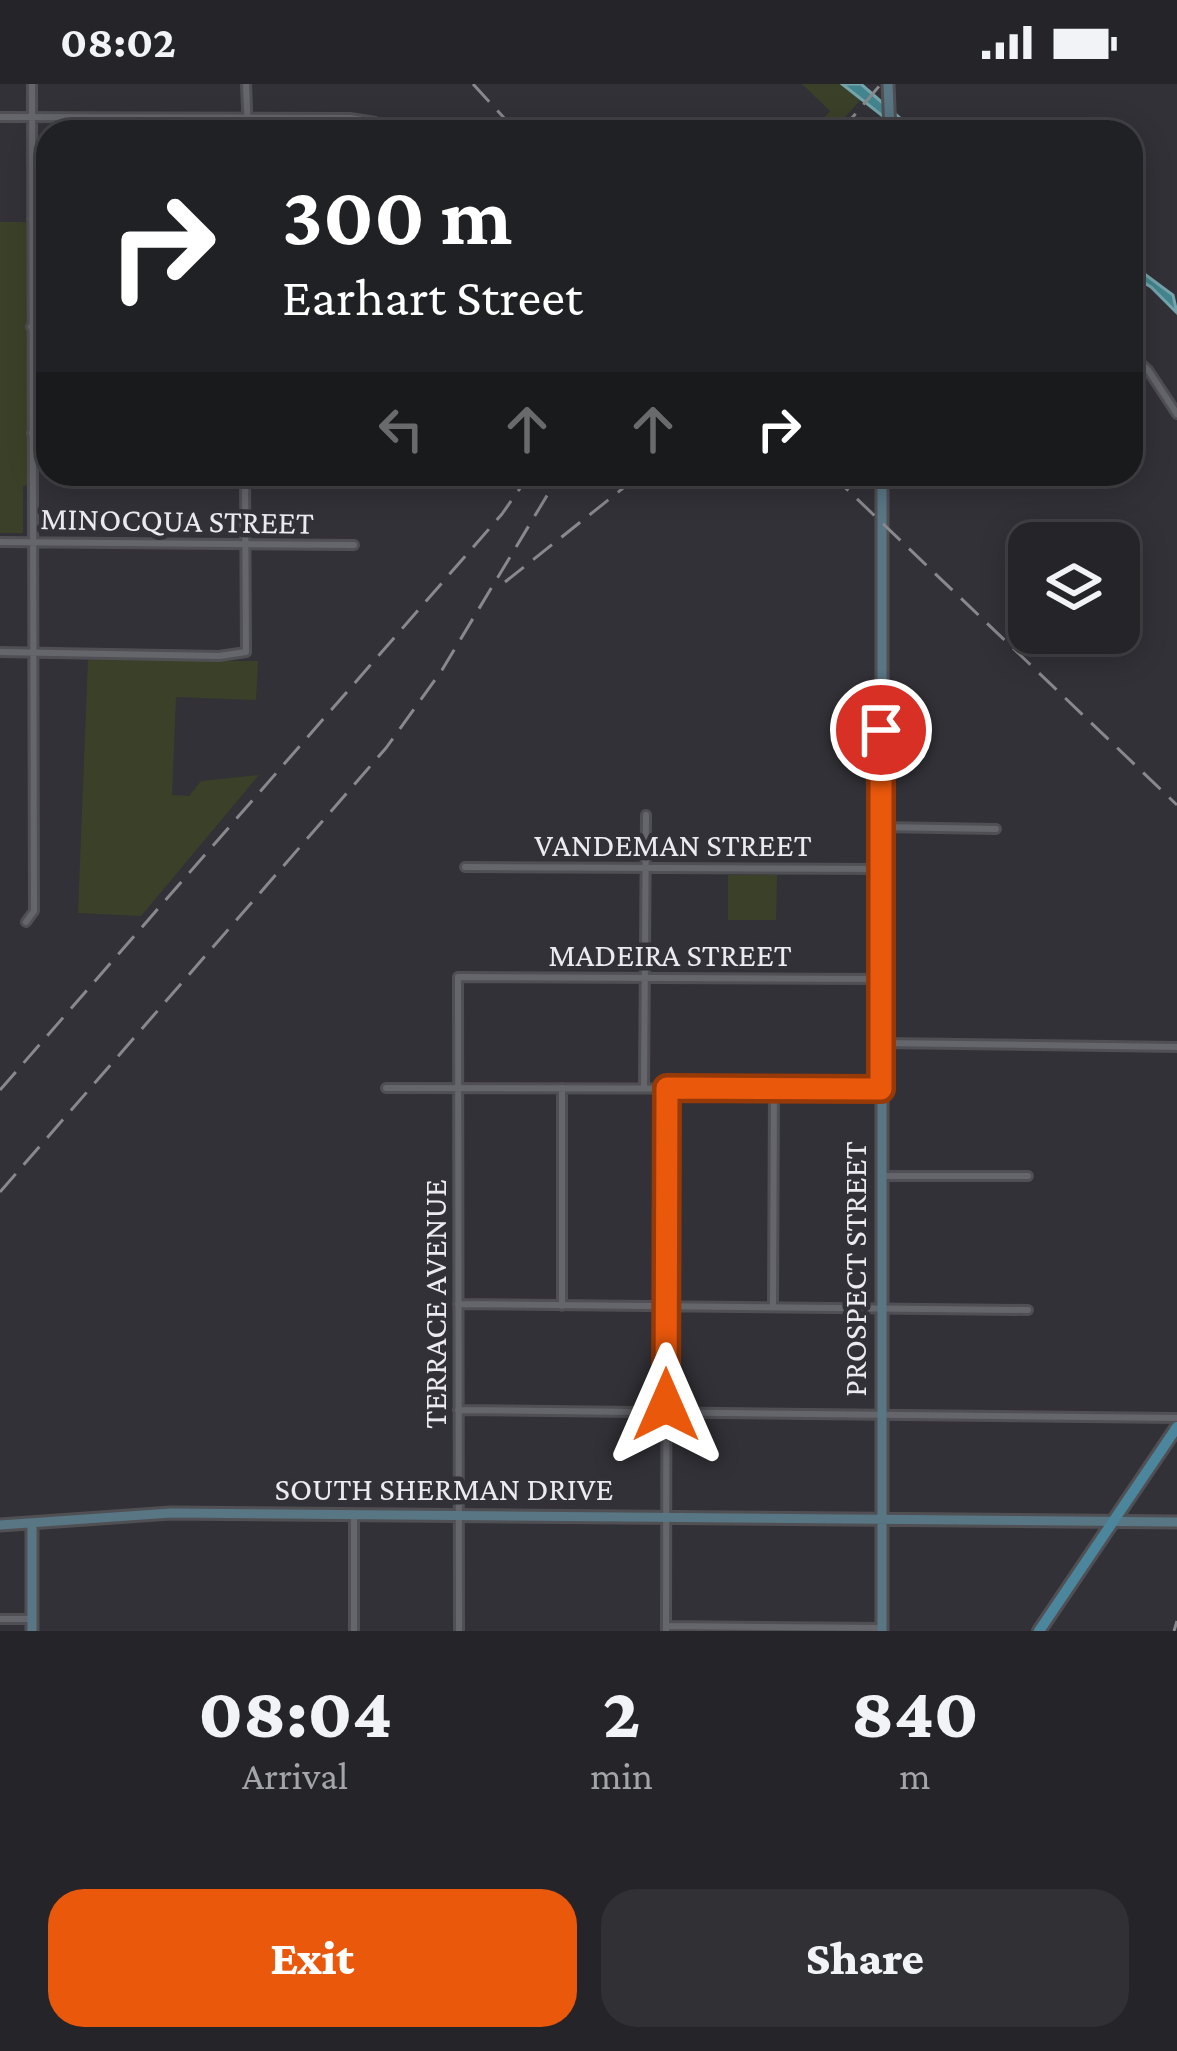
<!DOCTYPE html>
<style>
body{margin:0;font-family:"Crimson Pro",serif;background:#313135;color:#f1f3f6;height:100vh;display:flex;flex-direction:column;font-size:45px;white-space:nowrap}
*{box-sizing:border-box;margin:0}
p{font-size:39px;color:#a3a5a8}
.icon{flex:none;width:66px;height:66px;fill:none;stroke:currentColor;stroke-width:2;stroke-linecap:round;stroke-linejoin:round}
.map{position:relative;height:1547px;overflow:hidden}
.sheet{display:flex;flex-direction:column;background:#252529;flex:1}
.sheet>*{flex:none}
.hud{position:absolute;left:36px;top:36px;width:1107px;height:366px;border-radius:36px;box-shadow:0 6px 30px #0003,0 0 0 3px #424246;background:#202124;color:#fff;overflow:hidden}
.fabs{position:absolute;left:1008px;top:438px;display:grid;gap:24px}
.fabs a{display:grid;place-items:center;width:132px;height:132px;border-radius:24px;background:#252529;box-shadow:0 6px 30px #0003,0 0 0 3px #424246;font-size:60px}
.pin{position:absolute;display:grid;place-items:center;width:102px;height:102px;color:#fff;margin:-51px;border:6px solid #fff;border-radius:50%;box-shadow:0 3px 12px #0007}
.me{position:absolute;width:132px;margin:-66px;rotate:0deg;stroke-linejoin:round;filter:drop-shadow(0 0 9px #0008)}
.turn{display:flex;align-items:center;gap:42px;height:252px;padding:0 48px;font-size:54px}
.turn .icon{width:156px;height:156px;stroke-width:2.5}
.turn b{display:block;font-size:84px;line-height:102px}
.lanes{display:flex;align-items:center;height:114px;padding:0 48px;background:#0003;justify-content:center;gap:60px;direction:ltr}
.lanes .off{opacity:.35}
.eta{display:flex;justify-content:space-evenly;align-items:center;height:204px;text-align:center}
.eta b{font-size:72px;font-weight:800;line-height:84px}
.button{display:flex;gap:24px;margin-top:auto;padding:24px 48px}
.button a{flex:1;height:138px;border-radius:36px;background:#ea580c;color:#fff;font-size:48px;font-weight:800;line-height:138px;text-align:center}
.button a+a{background:#313135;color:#f1f3f6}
.status{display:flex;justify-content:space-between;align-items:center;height:84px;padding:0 60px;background:#252529;direction:ltr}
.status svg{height:33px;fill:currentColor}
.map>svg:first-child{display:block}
</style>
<div class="status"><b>08:02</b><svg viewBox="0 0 49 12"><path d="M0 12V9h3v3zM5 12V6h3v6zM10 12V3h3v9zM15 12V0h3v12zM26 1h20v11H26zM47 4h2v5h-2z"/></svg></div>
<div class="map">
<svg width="1177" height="1547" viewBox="0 0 1177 1547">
<rect width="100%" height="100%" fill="#313137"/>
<!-- green -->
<path fill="#3b4128" d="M802,0h40l20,14 -30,34h-20l18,-21z
M0,138h26l2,263 -5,1v47h-23z
M88,576l170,1 -2,39 -80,-3 -4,98 17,1 12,-15 58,-6 -118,141 -63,-3z
M728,791h49l-1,45h-48z"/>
<!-- water -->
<path fill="#43858e" stroke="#75a4ab" stroke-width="3" d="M842,0h19l55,48h-13z
M1131,180l42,31 4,18 -26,-26 -20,-12z"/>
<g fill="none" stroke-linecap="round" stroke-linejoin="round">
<defs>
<path id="street" d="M246,0l2,48
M0,33l350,1 25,4 25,10
M32,135h16
M31,243h17
M1131,271l17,15 29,44
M32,349h16
M0,458l354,3
M0,568l219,4 27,-4 -1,-178
M881,743l115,2
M465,783l417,2
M26,838l8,-11 -2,-827
M882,959l295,4
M386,1004l495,1
M644,1004l2,-273
M881,1092h147
M458,1220l570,6
M562,1222v-218
M773,1223l1,-219
M458,1326l719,8
M354,1430v117
M0,1535h32
M666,1542l216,2
M459,1547l-1,-654 422,2
M666,1547l1,-543"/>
<path id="secondary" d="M888,0l2,48
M32,1439v108
M0,1441l171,-12 1006,9
M882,1547v-1157"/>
<path id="primary" d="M1039,1547l138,-204"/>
</defs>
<!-- street casing -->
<use href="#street" stroke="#505054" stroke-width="12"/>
<!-- secondary casing -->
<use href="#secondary" stroke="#505054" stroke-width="15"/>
<!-- primary casing -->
<use href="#primary" stroke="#505054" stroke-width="16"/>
<!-- street -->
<use href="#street" stroke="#65656c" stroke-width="6"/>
<!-- secondary -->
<use href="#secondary" stroke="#587684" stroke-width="9"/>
<!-- primary -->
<use href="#primary" stroke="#4c869d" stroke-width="10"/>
<!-- rail -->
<path stroke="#88888d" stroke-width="3" stroke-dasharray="24 12" stroke-linecap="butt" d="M473,0l44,48
M840,48l41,-48
M831,390l346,331
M505,498l136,-108
M0,1006l502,-576 28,-40
M0,1108l386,-444 56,-78 118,-196
M1174,1547l3,-10"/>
</g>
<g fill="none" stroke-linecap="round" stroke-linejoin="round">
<defs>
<path id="route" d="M666,1321l1,-317 214,1v-359"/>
</defs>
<!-- route casing -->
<use href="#route" stroke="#983908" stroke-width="30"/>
<!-- route -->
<use href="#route" stroke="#ea580c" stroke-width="21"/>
</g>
<g text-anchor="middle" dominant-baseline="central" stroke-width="9" stroke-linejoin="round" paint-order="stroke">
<!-- street labels -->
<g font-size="33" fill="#ebebef" stroke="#313137">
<text transform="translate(177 436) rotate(1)">MINOCQUA STREET</text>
<text x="673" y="760">VANDEMAN STREET</text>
<text x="670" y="870">MADEIRA STREET</text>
<text transform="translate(854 1185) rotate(-90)">PROSPECT STREET</text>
<text transform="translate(434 1220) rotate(-90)">TERRACE AVENUE</text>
<text x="444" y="1404">SOUTH SHERMAN DRIVE</text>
</g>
</g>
</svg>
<div class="fabs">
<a><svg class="icon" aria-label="layers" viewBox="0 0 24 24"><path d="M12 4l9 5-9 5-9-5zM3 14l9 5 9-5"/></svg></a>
</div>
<div class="pin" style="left:881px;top:646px;background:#d93025"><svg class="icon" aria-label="arrive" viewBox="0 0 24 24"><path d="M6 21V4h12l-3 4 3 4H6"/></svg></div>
<svg class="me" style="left:666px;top:1321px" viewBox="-20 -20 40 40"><path d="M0-17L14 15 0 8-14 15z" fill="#ea580c" stroke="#fff" stroke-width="4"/></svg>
<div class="hud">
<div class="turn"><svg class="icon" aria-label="right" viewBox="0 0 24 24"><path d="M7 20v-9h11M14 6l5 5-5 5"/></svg><div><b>300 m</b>Earhart Street</div></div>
<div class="lanes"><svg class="icon off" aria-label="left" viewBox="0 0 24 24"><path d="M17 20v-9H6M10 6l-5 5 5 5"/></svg><svg class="icon off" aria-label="ahead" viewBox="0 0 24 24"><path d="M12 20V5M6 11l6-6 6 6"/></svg><svg class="icon off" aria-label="ahead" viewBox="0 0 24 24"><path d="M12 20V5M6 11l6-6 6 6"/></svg><svg class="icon" aria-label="right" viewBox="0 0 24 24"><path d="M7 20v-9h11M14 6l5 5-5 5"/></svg></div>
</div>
</div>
<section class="sheet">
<div class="eta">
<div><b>08:04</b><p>Arrival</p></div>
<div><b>2</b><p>min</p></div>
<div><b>840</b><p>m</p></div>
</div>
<div class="button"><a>Exit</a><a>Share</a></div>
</section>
